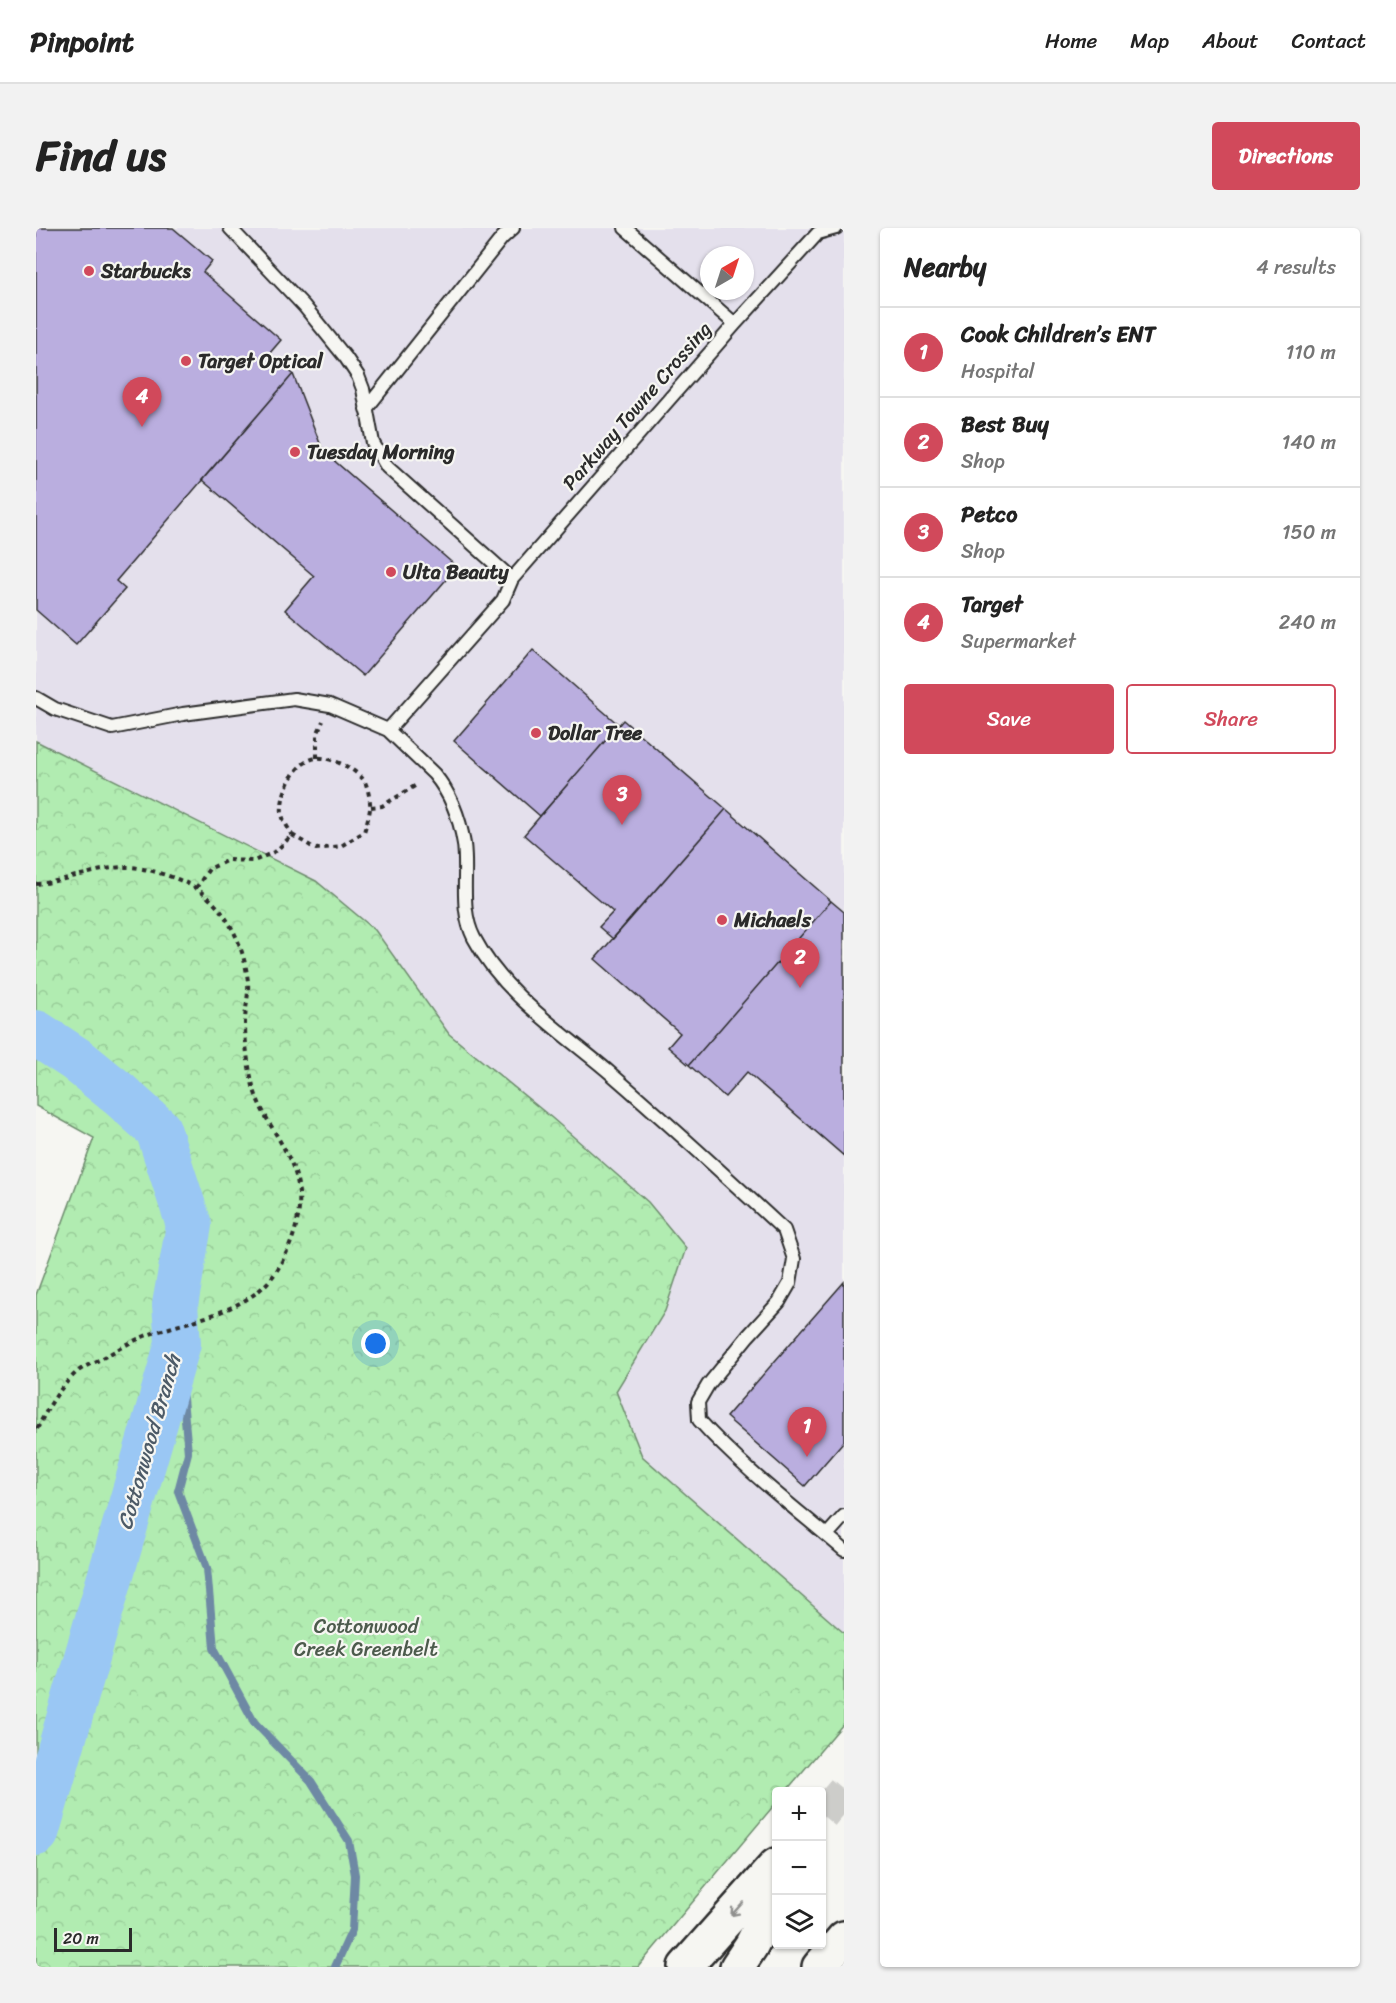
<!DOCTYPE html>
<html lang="en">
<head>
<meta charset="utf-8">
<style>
  :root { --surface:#fff; --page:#f2f2f2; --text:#222; --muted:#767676; --line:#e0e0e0; --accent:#d1495b }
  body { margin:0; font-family:Sriracha,sans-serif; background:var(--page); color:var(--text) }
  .controls { position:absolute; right:18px; bottom:18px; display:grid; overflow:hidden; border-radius:6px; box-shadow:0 2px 4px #0004 }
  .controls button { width:54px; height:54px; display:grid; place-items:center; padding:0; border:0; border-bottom:2px solid var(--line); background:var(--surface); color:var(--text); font:30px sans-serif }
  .compass { position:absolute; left:664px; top:18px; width:54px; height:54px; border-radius:50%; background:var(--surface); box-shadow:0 2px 4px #0004; rotate:39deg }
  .scale { position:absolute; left:18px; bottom:15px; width:78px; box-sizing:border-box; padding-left:6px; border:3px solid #2b2b2b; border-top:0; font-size:16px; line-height:21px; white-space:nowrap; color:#2b2b2b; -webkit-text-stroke:4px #f6f6f2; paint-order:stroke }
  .you { position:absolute; left:340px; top:1116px; width:21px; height:21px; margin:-15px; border:4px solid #fff; border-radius:50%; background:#1a73e8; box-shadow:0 0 0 9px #1a73e833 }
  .badge { display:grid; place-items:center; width:39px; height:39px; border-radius:50%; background:var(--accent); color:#fff; font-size:20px; font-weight:700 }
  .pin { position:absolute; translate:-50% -50px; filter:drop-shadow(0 2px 3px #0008) }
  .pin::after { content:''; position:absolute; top:32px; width:21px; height:18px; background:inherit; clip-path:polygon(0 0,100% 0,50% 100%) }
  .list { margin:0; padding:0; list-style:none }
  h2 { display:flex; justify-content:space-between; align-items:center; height:78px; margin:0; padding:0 24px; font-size:26px }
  h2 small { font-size:20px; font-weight:400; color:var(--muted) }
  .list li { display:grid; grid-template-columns:39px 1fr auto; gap:18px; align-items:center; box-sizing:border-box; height:90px; padding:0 24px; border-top:2px solid var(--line) }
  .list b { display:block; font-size:22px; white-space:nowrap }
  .list p { margin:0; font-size:20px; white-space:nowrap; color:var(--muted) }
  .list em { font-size:20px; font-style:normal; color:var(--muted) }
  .actions { display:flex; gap:12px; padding:18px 24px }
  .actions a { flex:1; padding:14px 0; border:2px solid var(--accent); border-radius:6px; text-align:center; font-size:21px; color:var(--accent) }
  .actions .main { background:var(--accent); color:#fff }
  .icon { flex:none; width:33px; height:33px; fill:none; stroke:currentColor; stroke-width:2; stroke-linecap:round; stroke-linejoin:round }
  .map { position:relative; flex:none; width:808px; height:1739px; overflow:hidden; border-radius:6px }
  header { display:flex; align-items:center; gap:36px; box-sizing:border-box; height:84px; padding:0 30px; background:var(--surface); border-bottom:2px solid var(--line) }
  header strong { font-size:28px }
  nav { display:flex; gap:33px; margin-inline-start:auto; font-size:21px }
  .intro { display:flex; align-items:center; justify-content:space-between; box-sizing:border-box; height:144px; padding:0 36px }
  h1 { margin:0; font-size:42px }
  .button { padding:15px 27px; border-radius:6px; background:var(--accent); color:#fff; font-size:21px; font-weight:700 }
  main { display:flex; gap:36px; padding:0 36px }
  aside { flex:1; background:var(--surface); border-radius:6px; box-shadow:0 2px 4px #0004 }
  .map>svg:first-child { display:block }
</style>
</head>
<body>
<header>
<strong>Pinpoint</strong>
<nav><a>Home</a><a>Map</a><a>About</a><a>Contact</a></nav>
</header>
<div class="intro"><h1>Find us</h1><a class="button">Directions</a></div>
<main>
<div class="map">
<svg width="808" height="1739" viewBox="0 0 808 1739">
  <defs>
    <pattern id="park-crowns" width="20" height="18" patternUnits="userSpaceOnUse" patternTransform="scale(1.5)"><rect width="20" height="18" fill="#b1ecb1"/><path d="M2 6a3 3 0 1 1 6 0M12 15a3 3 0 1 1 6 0" fill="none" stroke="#98cb98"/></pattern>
  </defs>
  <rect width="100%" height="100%" fill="#f6f6f2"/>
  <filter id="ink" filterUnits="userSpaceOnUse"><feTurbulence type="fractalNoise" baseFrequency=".0167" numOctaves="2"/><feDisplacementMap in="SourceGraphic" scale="12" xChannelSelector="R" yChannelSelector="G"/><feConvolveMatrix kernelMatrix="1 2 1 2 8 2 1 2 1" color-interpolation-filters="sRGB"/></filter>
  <g filter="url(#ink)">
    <!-- built -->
    <path fill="#e4e0ec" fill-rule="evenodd" d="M0,0H808V1405L606,1228L580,1163L629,1083L612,974L516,890L413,806L339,702L280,653L0,513ZM673,27H709V63H673Z"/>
    <!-- park -->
    <path fill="url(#park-crowns)" stroke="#6e8c6e" stroke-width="1.5" d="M0,513L280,653L339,702L413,806L516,890L612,974L650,1020L629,1083L580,1163L606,1228L808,1405V1495L750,1563L740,1564V1575L602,1739H0V1067L58,910L0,878Z"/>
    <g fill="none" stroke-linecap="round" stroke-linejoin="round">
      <!-- stream -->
      <path stroke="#6e89a4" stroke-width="8" d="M142,1115L152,1225L142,1263L171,1340L178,1420L218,1494L275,1553L313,1613L319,1647L316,1702L299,1739"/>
      <!-- river -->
      <path stroke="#9ac7f4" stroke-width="46" d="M0,805L41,832L83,866L122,901L153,997L139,1077L142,1115L0,1605"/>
    </g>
    <!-- building -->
    <path fill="#baaedf" stroke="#2b2b2b" stroke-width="1.5" d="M0,0H137L176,33L167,44L245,112L233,126L257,146L80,353L89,361L40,417L0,382Z
      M257,146L287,223L421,339L327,448L249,382L278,348L166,252Z
      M497,422L583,497L504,588L418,513Z
      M587,492L690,581L577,711L563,699L577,684L488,607Z
      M690,581L795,673L653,837L632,819L644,805L559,731Z
      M795,673L808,684V928L711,844L689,869L653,837Z
      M808,1054V1213L769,1258L690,1189Z"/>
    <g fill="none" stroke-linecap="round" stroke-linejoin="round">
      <!-- secondary-tunnel -->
      <path stroke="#cdcdca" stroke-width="33" stroke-dasharray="33 16" stroke-linecap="butt" d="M786,1587L808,1561"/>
      <!-- service casing -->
      <g stroke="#2b2b2b" stroke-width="16">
        <path id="service" d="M194,0L268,78L310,130L322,148L327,161L337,215L351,239L476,351
          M589,0L699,96
          M330,181L466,10L477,0
          M0,470L19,481L76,500L147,486L258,471L294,477L352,502L398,546C414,565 424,591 428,616C432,647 423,681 438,710C468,767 525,803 573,844C632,895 691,949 748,1002L758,1031L754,1055L743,1074L712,1108L672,1157L662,1174L663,1192C706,1240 759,1280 808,1322
          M352,502L467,372L476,351L699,96L782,5L800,0
          M791,1307L808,1288"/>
      </g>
      <!-- secondary casing -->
      <g stroke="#2b2b2b" stroke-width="38">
        <path id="secondary" d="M649,1739L740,1637"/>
      </g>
      <!-- motorway casing -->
      <g stroke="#2b2b2b" stroke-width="38">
        <path id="motorway" d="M701,1739L715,1718L740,1669
          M783,1739L808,1710"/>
      </g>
      <!-- path -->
      <path stroke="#2b2b2b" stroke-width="4" stroke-dasharray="4.5 4.5" stroke-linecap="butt" d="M281,530V507L287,493
        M335,579L346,578L382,556
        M0,656C17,655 33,649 49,646C61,643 76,639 89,639C106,638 143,650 158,659C191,680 208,716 212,754C213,767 209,781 209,795C209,816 212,837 217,858C227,896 260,925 263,965C265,992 256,1016 243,1039C217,1085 154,1091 109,1108C94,1114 79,1123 65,1131C57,1135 47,1139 41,1144C22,1161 11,1181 0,1203
        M160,660L173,641L192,632L218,633L240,623L256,607L280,621L305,618L328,604C330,597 333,589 334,581C335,575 332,560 329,554C322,542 294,528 280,530C258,534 244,565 246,586C247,593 253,601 256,607"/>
      <!-- service -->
      <use href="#service" stroke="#f6f6f2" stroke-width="12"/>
      <!-- secondary -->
      <use href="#secondary" stroke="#f6f6f2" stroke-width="33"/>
      <!-- motorway -->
      <use href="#motorway" stroke="#f6f6f2" stroke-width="33"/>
    </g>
    <!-- one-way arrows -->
    <defs><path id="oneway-shaft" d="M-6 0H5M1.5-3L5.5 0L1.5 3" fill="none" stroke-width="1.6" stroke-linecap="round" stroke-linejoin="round" transform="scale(1.5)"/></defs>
    <use stroke="#90908e" href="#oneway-shaft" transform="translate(701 1681) rotate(132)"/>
  </g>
  <!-- markers -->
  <g fill="#d1495b" stroke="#f6f6f2" stroke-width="2">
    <circle cx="53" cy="43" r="6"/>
    <circle cx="150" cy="133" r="6"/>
    <circle cx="259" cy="224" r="6"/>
    <circle cx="355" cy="344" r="6"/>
    <circle cx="500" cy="505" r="6"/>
    <circle cx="686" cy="692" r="6"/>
  </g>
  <g text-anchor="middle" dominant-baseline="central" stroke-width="4.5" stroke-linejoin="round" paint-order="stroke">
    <!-- poi labels -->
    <g font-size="20" font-weight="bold" fill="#2b2b2b" stroke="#f6f6f2" text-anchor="start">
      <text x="65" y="43">Starbucks</text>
      <text x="162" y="133">Target Optical</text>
      <text x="271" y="224">Tuesday Morning</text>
      <text x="367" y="344">Ulta Beauty</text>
      <text x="512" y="505">Dollar Tree</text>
      <text x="698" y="692">Michaels</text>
    </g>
    <!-- street labels -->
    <g font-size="20" fill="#2b2b2b" stroke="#f6f6f2">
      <text transform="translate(601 178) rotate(-49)">Parkway Towne Crossing</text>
    </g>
    <!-- park labels -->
    <g font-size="20" fill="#4c5b4c" stroke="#f6f6f2">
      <text x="330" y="1398">Cottonwood<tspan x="330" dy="23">Creek Greenbelt</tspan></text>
    </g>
    <!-- water labels -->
    <g font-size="21" font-style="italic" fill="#4c5a67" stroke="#f6f6f2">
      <text transform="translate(113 1214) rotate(-74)">Cottonwood Branch</text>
    </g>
  </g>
</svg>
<div class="controls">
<button>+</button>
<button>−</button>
<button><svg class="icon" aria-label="layers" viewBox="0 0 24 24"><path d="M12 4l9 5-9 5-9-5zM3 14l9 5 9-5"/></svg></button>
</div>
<svg class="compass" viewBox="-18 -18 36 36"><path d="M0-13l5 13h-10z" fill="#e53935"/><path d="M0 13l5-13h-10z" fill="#767676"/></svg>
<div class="scale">20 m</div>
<div class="you"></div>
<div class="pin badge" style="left:771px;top:1229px">1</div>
<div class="pin badge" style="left:764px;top:760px">2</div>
<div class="pin badge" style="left:586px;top:597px">3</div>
<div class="pin badge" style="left:106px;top:199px">4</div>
</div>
<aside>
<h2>Nearby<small>4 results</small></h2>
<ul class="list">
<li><span class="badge">1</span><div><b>Cook Children’s ENT</b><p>Hospital</p></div><em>110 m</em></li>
<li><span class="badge">2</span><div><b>Best Buy</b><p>Shop</p></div><em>140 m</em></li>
<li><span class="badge">3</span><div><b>Petco</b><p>Shop</p></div><em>150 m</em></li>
<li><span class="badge">4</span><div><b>Target</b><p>Supermarket</p></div><em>240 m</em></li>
</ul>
<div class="actions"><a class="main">Save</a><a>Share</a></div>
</aside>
</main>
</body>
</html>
